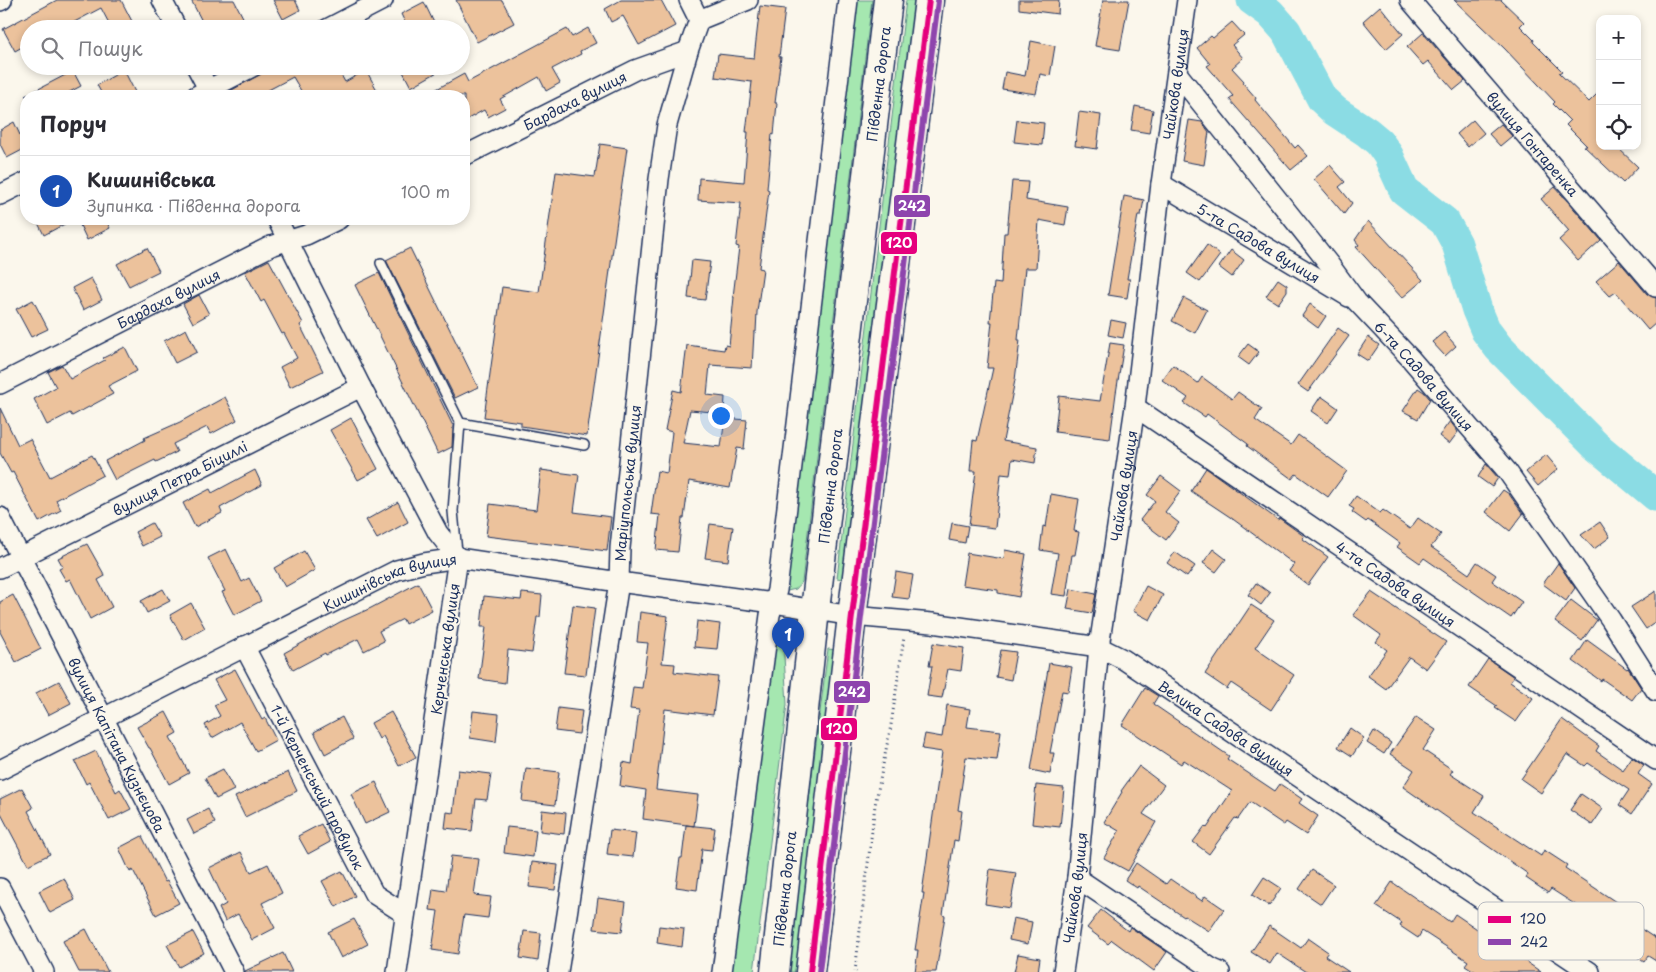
<!DOCTYPE html>
<html lang="uk">
<head>
<meta charset="utf-8">
<style>
  :root { --surface:#fff; --page:#f2f2f3; --text:#2b2b33; --muted:#7c7c81; --line:#e1e1e2; --accent:#d1495b }
  body { margin:0; font-family:"Playpen Sans",sans-serif; background:var(--page); color:var(--text) }
  .controls { position:absolute; right:15px; top:15px; display:grid; overflow:hidden; border-radius:10px; box-shadow:0 2px 8px #0003 }
  .controls button { width:45px; height:45px; display:grid; place-items:center; padding:0; border:0; border-bottom:1px solid var(--line); background:var(--surface); color:var(--text); font:25px sans-serif }
  .you { position:absolute; left:720px; top:415px; width:18px; height:18px; margin:-12px; border:4px solid #fff; border-radius:50%; background:#1a73e8; box-shadow:0 0 0 8px #1a73e833 }
  .badge { display:grid; place-items:center; width:32px; height:32px; border-radius:50%; background:var(--accent); color:#fff; font-size:16px; font-weight:700 }
  .pin { position:absolute; translate:-50% -41px; filter:drop-shadow(0 1px 2px #0008) }
  .pin::after { content:''; position:absolute; top:26px; width:18px; height:15px; background:inherit; clip-path:polygon(0 0,100% 0,50% 100%) }
  .list { margin:0; padding:0; list-style:none }
  h2 { display:flex; justify-content:space-between; align-items:center; height:65px; margin:0; padding:0 20px; font-size:21px }
  h2 small { font-size:16px; font-weight:400; color:var(--muted) }
  .list li { display:grid; grid-template-columns:32px 1fr auto; gap:15px; align-items:center; box-sizing:border-box; height:70px; padding:0 20px; border-top:1px solid var(--line) }
  .list b { display:block; font-size:19px; white-space:nowrap }
  .list p { margin:0; font-size:16px; white-space:nowrap; color:var(--muted) }
  .list em { font-size:16px; font-style:normal; color:var(--muted) }
  .icon { flex:none; width:28px; height:28px; fill:none; stroke:currentColor; stroke-width:2; stroke-linecap:round; stroke-linejoin:round }
  .map { position:relative; flex:none; width:1656px; height:972px; overflow:hidden }
  .search { position:absolute; background:var(--surface); box-shadow:0 2px 8px #0003; left:20px; top:20px; width:450px; height:55px; display:flex; align-items:center; gap:12px; box-sizing:border-box; padding:0 18px; border-radius:28px; color:var(--muted); font-size:19px }
  .panel { position:absolute; background:var(--surface); box-shadow:0 2px 8px #0003; left:20px; top:90px; width:450px; height:135px; border-radius:20px }
  .map>svg:first-child { display:block }
</style>
</head>
<body>
<div class="map">
<svg width="1656" height="972" viewBox="0 0 1656 972">
  <rect width="100%" height="100%" fill="#fbf7ec"/>
  <filter id="ink" filterUnits="userSpaceOnUse"><feTurbulence type="fractalNoise" baseFrequency=".02" numOctaves="2"/><feDisplacementMap in="SourceGraphic" scale="10" xChannelSelector="R" yChannelSelector="G"/><feConvolveMatrix kernelMatrix="1 2 1 2 8 2 1 2 1" color-interpolation-filters="sRGB"/></filter>
  <g filter="url(#ink)">
    <!-- green -->
    <path fill="#a5e7b0" stroke="#608b87" d="M854,0H872L802,582L796,589L787,591L784,586Z
      M906,0H917L847,580L837,578Z
      M775,623L782,624L787,704L754,972H729Z
      M828,649L837,650L798,972H787Z"/>
    <g fill="none" stroke-linecap="round" stroke-linejoin="round">
      <!-- river -->
      <path stroke="#8bdce4" stroke-width="31" d="M1252,0L1270,13L1286,31L1322,99L1335,111L1367,132L1379,142L1388,155L1404,190L1445,222L1457,244L1477,310L1486,331L1498,347L1596,446L1656,496"/>
    </g>
    <!-- building -->
    <path fill="#ecc29c" stroke="#1b2f5e" d="M57,0H121L136,29H112L101,8L61,29H29V43L15,51L3,29Z
      M191,0H234L249,29H206Z
      M273,0H295L300,10L283,19Z
      M456,0H502L514,23L477,42Z
      M621,0H661L675,26L639,45L623,16L611,22L605,9Z
      M1019,0H1059L1058,14L1019,9Z
      M1103,0H1129L1120,50L1095,46Z
      M1454,0H1501L1524,22L1520,26L1534,40L1533,42L1562,71L1559,73L1589,102L1600,91V146H1616L1638,167L1623,183L1584,146H1587L1566,125L1570,121L1553,104L1555,102L1505,49Z
      M424,2L437,29H408L401,14Z
      M760,6L785,9L779,57H781L775,103H777L774,135L772,134L767,189L769,190L759,268L763,269L757,312L756,332H754L752,368L710,365L707,395L725,397L724,413L690,410L683,443L721,447L725,418L747,420L744,449L737,448L730,488L689,481L684,518H682L678,552L656,550L660,515L651,514L657,471L667,473L672,432L665,430L673,390L681,392L687,345L724,350L725,345L729,346L734,297H733L739,247L736,246L741,203L698,200L699,178L744,182L748,132H746L752,82L715,77L718,54L754,58Z
      M1380,6L1403,34L1386,49L1363,21Z
      M1232,22L1244,35L1232,45L1243,58L1232,68L1244,81L1243,83L1256,98L1255,100L1295,148L1298,145L1308,156L1291,170L1229,99L1233,96L1207,66L1210,64L1197,48L1211,36L1213,38Z
      M588,28L596,43L580,51L581,54L552,69L560,83L546,91L539,77L500,99L505,108L488,117L484,110L464,121V96H424L464,74L468,82L567,29L572,37Z
      M1423,33L1465,81L1454,90L1428,61L1423,65L1407,47Z
      M1031,41L1055,46L1050,76L1040,74L1036,94L1002,89L1005,72L1025,76Z
      M275,66H336L345,82L366,70L377,90L366,96H304L293,77L257,96H223V95Z
      M400,66H448L411,87Z
      M124,70L137,96H103L97,85Z
      M73,71L81,86L62,96H25Z
      M1135,106L1153,110L1149,133L1131,130Z
      M1079,112L1101,115L1097,149L1075,146Z
      M1017,120L1044,123L1042,145L1014,142Z
      M1189,120L1202,122L1209,132L1204,165L1182,161Z
      M1473,120L1484,133L1468,147L1457,134Z
      M14,122L26,148L7,158L0,144V130Z
      M1501,124L1512,136L1500,146L1489,134Z
      M600,144L627,148L587,436L521,426V422L484,417L502,287L539,292L556,172L595,177Z
      M1330,165L1345,182L1339,187L1352,203L1344,214L1314,179Z
      M1012,181L1028,182L1026,200L1068,207L1065,225L1039,220L1036,268H1025L1018,340H1020L1015,380L1003,441L1037,447L1035,463L1012,459L1010,475L1001,474L995,528L969,525L976,471H970L973,440L977,441L993,368H987L992,322H990L994,283L1001,284L1004,233H1007Z
      M1555,187L1601,240L1578,261L1559,240L1569,231L1541,199Z
      M1124,196L1144,200L1141,215H1138L1127,279H1130L1127,298L1108,295Z
      M36,219H74L44,235Z
      M77,219H105L110,228L87,240Z
      M1368,221L1423,280L1402,298L1356,247L1359,245L1355,240Z
      M1207,245L1220,255L1200,282L1187,273Z
      M147,248L159,271L129,286L117,264Z
      M410,248L478,387L455,398L386,260Z
      M1231,250L1244,260L1232,277L1219,267Z
      M269,260L303,323L300,325L323,371L290,387L280,367L297,358L284,333L282,334L264,300L261,302L245,272Z
      M692,260L710,262L705,300L688,298Z
      M1619,261L1647,294L1656,298V323L1648,330L1616,292L1610,296L1596,281Z
      M379,273L453,426L452,447L438,454L355,285Z
      M91,278L102,300L83,310L72,288Z
      M1278,279L1287,285V291L1278,304L1266,296Z
      M199,295L209,314L193,323L183,304Z
      M1184,298L1207,310L1195,333L1172,321Z
      M33,300L48,329L31,337L16,309Z
      M1310,304L1326,316L1318,328L1302,316Z
      M1111,320L1126,323L1123,338L1108,335Z
      M1338,328L1349,336L1308,392L1298,385Z
      M186,329L197,352L175,363L164,341Z
      M1444,332L1456,346L1445,356L1432,342Z
      M1368,337L1379,345L1368,361L1357,354Z
      M1110,343L1124,345L1116,393L1110,439L1055,432L1059,396L1100,401Z
      M1248,344L1259,352L1249,365L1238,357Z
      M125,347L137,371L108,386L113,394L72,416L70,413L47,425L34,399L56,387L48,372L62,365L70,379L105,360L103,358Z
      M1173,365L1198,383L1202,377L1232,399L1238,392L1262,409L1255,420L1291,445L1298,435L1347,471L1328,497L1296,474L1292,479L1247,446L1248,444L1207,414L1205,417L1184,403L1188,398L1162,380Z
      M1418,388L1424,392L1430,399L1418,419L1403,411Z
      M1321,396L1338,408L1328,423L1311,411Z
      M225,397L237,420L211,434L207,427L173,444L177,452L156,462L155,460L115,480L105,461L145,440L144,438L180,422Z
      M0,408L18,445L30,439L50,477L92,455L103,475L56,500L61,510L39,522L13,472L11,473L0,453Z
      M351,418L378,469L358,480L330,430Z
      M1450,421L1458,432L1449,444L1439,436Z
      M1546,455L1558,469L1538,486L1526,472Z
      M1486,464L1498,478L1492,487L1478,477Z
      M1206,468L1278,520L1279,518L1304,536L1303,539L1328,557L1308,585L1289,571L1294,564L1230,517L1191,491Z
      M255,470L262,485L220,508L222,513L195,527L183,503L210,489L212,493Z
      M541,470L579,475L574,512L611,517L607,551L486,536L490,504L536,510Z
      M1161,476L1181,491L1165,512L1179,523L1166,540L1140,520L1155,501L1147,495Z
      M1503,490L1509,494L1523,514L1510,531L1486,512Z
      M1051,494L1079,499L1074,531L1079,532L1075,555H1072L1066,596L1051,594L1058,553L1040,550L1043,526L1046,527Z
      M1356,496L1380,513L1383,510L1410,529L1418,518L1441,534L1431,547L1469,574L1477,562L1496,575L1492,581L1522,602L1511,618L1424,558L1420,563L1397,547L1400,543L1368,520L1366,522L1352,512L1354,509L1349,506Z
      M398,502L408,522L377,539L366,520Z
      M1600,522L1610,537L1594,549L1581,535Z
      M152,523L160,537L142,546L135,532Z
      M952,523L968,526L965,543L949,540Z
      M710,524L733,527L728,561L705,558Z
      M87,544L105,576L98,580L112,607L90,619L70,579L66,581L59,569L63,567L58,558Z
      M226,549L242,582L249,578L261,601L234,615L222,592L225,591L208,558Z
      M1213,549L1226,559L1216,572L1203,563Z
      M1005,550L1026,554L1019,597L998,593V590L962,585L967,553L1004,559Z
      M304,551L315,570L285,587L274,568Z
      M1175,552L1195,566L1187,577L1167,563Z
      M1558,563L1575,588L1566,601L1543,584Z
      M896,572L913,575L909,599L892,597Z
      M418,583L432,610L405,624L403,619L379,631L384,641L364,651L358,639L326,655L325,653L293,670L284,653L340,622L371,608Z
      M1256,583L1270,593L1261,605L1248,595Z
      M1146,586L1163,595L1150,620L1133,611Z
      M163,589L170,601L147,613L141,601Z
      M1071,589L1096,594L1092,613L1067,609Z
      M1656,591V622L1646,629L1631,607Z
      M1371,592L1446,642L1426,669L1409,657L1386,689L1368,676L1387,650L1376,642L1381,635L1353,615Z
      M522,593L542,595L540,617H537L532,653L508,650L505,683L479,679L486,627H481L484,596L521,600Z
      M13,595L41,649L16,662L0,632V602Z
      M1571,600L1597,620L1582,641L1555,621Z
      M191,603L205,628L184,640L170,615Z
      M573,605L595,608L586,675L564,673Z
      M1251,605L1274,620L1255,648L1294,675L1271,710L1231,683L1227,689L1205,674Z
      M640,612L668,616L662,663L675,664L674,672L718,677L713,715L665,709L656,790L698,795L694,826L643,819L646,790L620,786L623,762L632,764L639,710L630,709L633,687L642,688L648,643L637,642Z
      M697,621L720,624L717,649L694,647Z
      M1587,640L1627,669L1628,668L1641,688L1632,700L1602,679L1601,681L1573,661Z
      M933,643L964,648L961,671L948,669L942,698L927,696L932,666H929Z
      M1001,650L1016,652L1011,680L996,677Z
      M1488,659L1514,677L1510,682L1533,698L1516,722L1495,708L1497,706L1469,687Z
      M1049,663L1072,667L1068,692L1062,691L1050,753H1054L1050,774L1031,770Z
      M235,669L262,720L265,718L276,740L256,751L240,722L212,738L205,725L220,716L214,705L225,700L214,680Z
      M59,681L71,703L48,715L36,693Z
      M1145,688L1158,696L1153,704L1229,756L1227,759L1275,791L1280,784L1302,799L1299,803L1318,816L1306,835L1286,822L1284,825L1250,802L1238,819L1235,818L1209,854L1193,842L1205,826L1207,828L1232,791L1184,760L1181,764L1122,725Z
      M947,705L970,709L967,727L1001,731L997,760L966,757L958,810L962,811L958,841L954,840L943,915L945,916L936,972H915L918,950H915L924,893H922L942,752L922,749L925,734L942,737Z
      M558,708L582,711L579,734L555,731Z
      M473,711L499,714L496,742L470,738Z
      M166,712L177,733L170,737L189,773L169,784L150,748H149L137,727Z
      M391,712L416,757L399,766L383,736L379,739L371,723Z
      M342,717L353,739L325,754L314,732Z
      M1416,717L1436,730L1423,750L1453,770L1450,774L1484,796L1474,812L1541,856L1544,850L1567,865L1565,868L1625,908L1620,915L1656,939V961L1648,956L1644,962L1619,945L1623,939L1592,918L1593,916L1551,889L1548,893L1526,878L1528,874L1403,787L1414,770L1390,754Z
      M1562,719L1599,746L1596,751L1623,770L1632,757L1644,765L1638,774L1652,784L1632,814L1619,805L1629,790L1588,763L1585,766L1567,754L1541,793L1521,779Z
      M1350,728L1364,738L1352,756L1338,747Z
      M1374,731L1391,743L1384,754L1367,743Z
      M96,751L116,792L120,789L131,809L109,820L89,782L86,784L75,761Z
      M1139,766L1164,785L1143,814L1156,822L1128,871L1104,858L1119,831L1104,822L1122,792L1121,791Z
      M526,768L559,772L555,805L522,801Z
      M223,769L234,790L216,799L205,778Z
      M458,770L491,774L487,800L476,799L472,831L445,828L447,812L453,813Z
      M288,772L297,791L245,817L235,797Z
      M376,782L390,812L365,824L351,794Z
      M1036,785L1064,788L1060,827L1032,824Z
      M22,788L33,808L28,811L50,854L28,865L0,812V799Z
      M1581,794L1603,809L1592,825L1570,810Z
      M208,809L215,823L194,834L187,820Z
      M542,810L566,813L564,834L540,831Z
      M321,824L330,842L308,854L298,836Z
      M686,825L715,828L712,850L702,849L697,890L676,887L680,858H682Z
      M507,827L536,830L533,857L504,853Z
      M610,830L636,833L633,857L607,854Z
      M142,836L165,882L167,881L179,903L156,915L133,870L130,872L119,848Z
      M241,852L251,872L268,864L282,893L262,903L275,928L252,940L238,914L225,921L219,908L226,904L209,868Z
      M451,856L479,859L474,895L491,897L488,918L464,915L458,954L432,950L438,911L430,910L433,889L446,891Z
      M532,862L558,865L555,890L529,887Z
      M1136,863L1166,884L1170,879L1202,901L1205,896L1224,909L1209,931L1185,916L1184,917L1138,886L1137,888L1125,880Z
      M990,869L1016,873L1010,908L985,904Z
      M1312,870L1334,885L1321,904L1299,889Z
      M342,871L355,896L336,907L322,881Z
      M1264,877L1281,888L1269,906L1252,895Z
      M64,878L75,900L50,913L39,891Z
      M1392,882L1450,922L1455,914L1486,935L1489,930L1506,941L1503,946L1541,972H1476L1465,965L1468,961L1422,931L1418,938L1400,926L1402,923L1376,906Z
      M598,898L626,902L622,932L594,929Z
      M1101,910L1128,931L1130,927L1167,952L1154,971L1112,940L1108,944L1087,928Z
      M1013,918L1032,922L1028,944L1009,940Z
      M354,919L368,944L341,958L328,932Z
      M659,926L684,929L682,947L657,943Z
      M1269,926L1301,948L1308,938L1328,952L1325,956L1349,972H1306L1277,953L1270,964L1251,952Z
      M86,929L108,972H79L63,941Z
      M524,931L541,933L538,961L520,958Z
      M193,932L204,953L179,967L167,945Z
      M283,953L292,972H245V971Z
      M1018,954L1040,958L1038,972H1014Z"/>
    <g fill="none" stroke-linecap="round" stroke-linejoin="round">
      <!-- lane casing -->
      <g stroke="#1b2f5e" stroke-width="12">
        <path id="lane" d="M381,263L460,423L453,511L457,553
          M460,423L584,445"/>
      </g>
      <!-- street casing -->
      <g stroke="#1b2f5e" stroke-width="22">
        <g id="street">
          <path d="M162,0L177,29"/>
          <path id="s1" d="M1410,0L1656,287"/>
          <path d="M0,1L2,0"/>
          <path d="M699,20L748,0"/>
          <path d="M327,29L383,0"/>
          <path d="M196,66L212,96"/>
          <path id="s2" d="M1177,73L1329,264L1357,302L1410,358L1507,471L1611,620L1656,691"/>
          <path d="M196,96L254,66"/>
          <path id="s3" d="M464,156L635,70L688,51"/>
          <path id="s4" d="M1161,184L1349,297"/>
          <path d="M0,195L26,182"/>
          <path d="M277,219L361,387L438,533L458,558L397,972"/>
          <path id="s5" d="M0,384L271,246L306,235L339,219"/>
          <path id="s6" d="M1135,407L1656,760"/>
          <path id="s7" d="M0,517L234,972"/>
          <path id="s8" d="M0,568L361,387"/>
          <path id="s9" d="M244,646L374,894L405,914"/>
          <path id="s10" d="M0,770L397,570L424,563L458,558L619,582L773,603L852,616L932,623L1099,647L1123,659L1590,972"/>
          <path d="M1077,878L1211,968L1220,972"/>
          <path d="M0,888L44,972"/>
          <path id="s11" d="M558,972L619,582L620,548L659,179L667,125L688,51L699,20L689,0"/>
          <path d="M722,972L770,615L777,590L848,0"/>
          <path id="s12" d="M1063,972L1077,878L1099,647L1135,407L1161,184L1187,0"/>
        </g>
      </g>
      <!-- primary casing -->
      <g stroke="#1b2f5e" stroke-width="31">
        <g id="primary">
          <path id="s13" d="M775,972L815,610L888,0"/>
          <path d="M810,972L852,616L929,0"/>
        </g>
      </g>
      <!-- path -->
      <path stroke="#1b2f5e" stroke-width="3" stroke-dasharray="1 4" stroke-linecap="butt" d="M855,972L875,805L891,725L904,637"/>
      <!-- lane -->
      <use href="#lane" stroke="#fbf7ec" stroke-width="9"/>
      <!-- street -->
      <use href="#street" stroke="#fbf7ec" stroke-width="19"/>
      <!-- primary -->
      <use href="#primary" stroke="#fbf7ec" stroke-width="28"/>
      <!-- bus-1 casing -->
      <g stroke="#fbf7ec" stroke-width="10">
        <path id="bus-1" d="M810,972L852,616L929,0"/>
      </g>
      <!-- bus-2 casing -->
      <g stroke="#fbf7ec" stroke-width="10">
        <path id="bus-2" d="M819,972L861,617L938,1"/>
      </g>
      <!-- bus-1 -->
      <use href="#bus-1" stroke="#e5007d" stroke-width="6"/>
      <!-- bus-2 -->
      <use href="#bus-2" stroke="#8e44ad" stroke-width="6"/>
    </g>
  </g>
  <g text-anchor="middle" dominant-baseline="central" stroke-width="4" stroke-linejoin="round" paint-order="stroke">
    <!-- street labels -->
    <g font-size="14" fill="#1b2f5e" stroke="#fbf7ec">
      <text stroke="none"><textPath href="#s13" startOffset="894">Південна дорога</textPath></text>
      <text stroke="none"><textPath href="#s12" startOffset="895">Чайкова вулиця</textPath></text>
      <text stroke="none"><textPath href="#s3" startOffset="124">Бардаха вулиця</textPath></text>
      <text stroke="none"><textPath href="#s1" startOffset="189">вулиця Гонтаренка</textPath></text>
      <text stroke="none"><textPath href="#s4" startOffset="114">5-та Садова вулиця</textPath></text>
      <text stroke="none"><textPath href="#s5" startOffset="189">Бардаха вулиця</textPath></text>
      <text stroke="none"><textPath href="#s2" startOffset="391">6-та Садова вулиця</textPath></text>
      <text stroke="none"><textPath href="#s8" startOffset="201">вулиця Петра Біциллі</textPath></text>
      <text stroke="none"><textPath href="#s11" startOffset="494">Маріупольська вулиця</textPath></text>
      <text stroke="none"><textPath href="#s13" startOffset="489">Південна дорога</textPath></text>
      <text stroke="none"><textPath href="#s12" startOffset="490">Чайкова вулиця</textPath></text>
      <text stroke="none"><textPath href="#s10" startOffset="434">Кишинівська вулиця</textPath></text>
      <text stroke="none"><textPath href="#s6" startOffset="315">4-та Садова вулиця</textPath></text>
      <text transform="translate(445 649) rotate(-82)">Керченська вулиця</text>
      <text stroke="none"><textPath href="#s10" startOffset="1305">Велика Садова вулиця</textPath></text>
      <text stroke="none"><textPath href="#s7" startOffset="256">вулиця Капітана Кузнєцова</textPath></text>
      <text stroke="none"><textPath href="#s9" startOffset="159">1-й Керченський провулок</textPath></text>
      <text stroke="none"><textPath href="#s13" startOffset="84">Південна дорога</textPath></text>
      <text stroke="none"><textPath href="#s12" startOffset="85">Чайкова вулиця</textPath></text>
    </g>
  </g>
  <!-- legend -->
  <rect x="1478" y="902" width="166" height="58" rx="8" fill="#fbf7ec" stroke="#b8bbc1" stroke-width="1"/>
  <rect x="1488" y="916" width="23" height="7" fill="#e5007d"/>
  <rect x="1488" y="939" width="23" height="6" fill="#8e44ad"/>
  <g font-size="14" fill="#1b2f5e">
    <text x="1520" y="924">120</text>
    <text x="1520" y="947">242</text>
  </g>
  <g stroke="#fbf7ec" stroke-width="2">
    <rect x="893" y="194" width="38" height="24" rx="5" fill="#8e44ad"/>
    <rect x="880" y="231" width="38" height="24" rx="5" fill="#e5007d"/>
    <rect x="833" y="680" width="38" height="24" rx="5" fill="#8e44ad"/>
    <rect x="820" y="717" width="38" height="24" rx="5" fill="#e5007d"/>
  </g>
  <g font-size="14" text-anchor="middle" font-weight="bold" fill="#fff">
    <text x="912" y="211">242</text>
    <text x="899" y="248">120</text>
    <text x="852" y="697">242</text>
    <text x="839" y="734">120</text>
  </g>
</svg>
<div class="controls">
<button>+</button>
<button>−</button>
<button><svg class="icon" aria-label="locate" viewBox="0 0 24 24"><circle cx="12" cy="12" r="6"/><path d="M12 2v4M12 18v4M2 12h4M18 12h4"/></svg></button>
</div>
<div class="you"></div>
<div class="pin badge" style="left:788px;top:659px;background:#1a4fb4">1</div>
<div class="search"><svg class="icon" aria-label="search" viewBox="0 0 24 24"><circle cx="10" cy="10" r="6"/><path d="M15 15l6 6"/></svg>Пошук</div>
<section class="panel">
<h2>Поруч<small></small></h2>
<ul class="list">
<li><span class="badge" style="background:#1a4fb4">1</span><div><b>Кишинівська</b><p>Зупинка · Південна дорога</p></div><em>100 m</em></li>
</ul>
</section>
</div>
</body>
</html>
